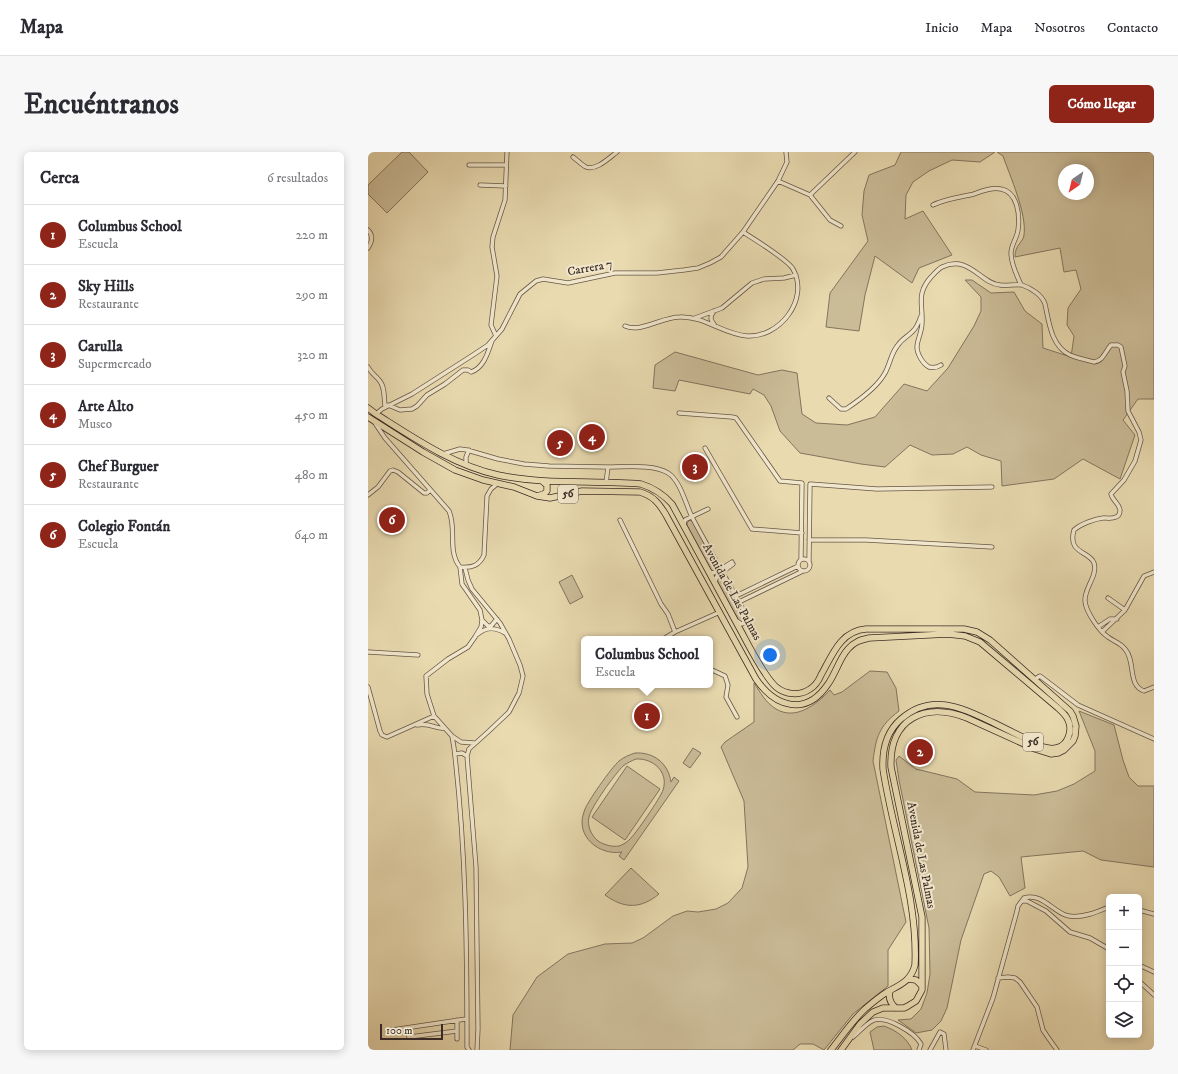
<!DOCTYPE html>
<html lang="es">
<head>
<meta charset="utf-8">
<style>
  :root { --surface:#fff; --page:#f7f7f7; --text:#2b2b33; --muted:#7c7c81; --line:#e1e1e2; --accent:#8f2418 }
  body { margin:0; font-family:"IM FELL DW Pica",serif; background:var(--page); color:var(--text) }
  .controls { position:absolute; right:12px; bottom:12px; display:grid; overflow:hidden; border-radius:6px; box-shadow:0 2px 10px #0003 }
  .controls button { width:36px; height:36px; display:grid; place-items:center; padding:0; border:0; border-bottom:1px solid var(--line); background:var(--surface); color:var(--text); font:20px sans-serif }
  .compass { position:absolute; left:690px; top:12px; width:36px; height:36px; border-radius:50%; background:var(--surface); box-shadow:0 2px 10px #0003; rotate:215deg }
  .scale { position:absolute; left:12px; bottom:10px; width:63px; box-sizing:border-box; padding-left:4px; border:2px solid #3b2b24; border-top:0; font-size:11px; line-height:14px; white-space:nowrap; color:#3b2b24; -webkit-text-stroke:3px #f1e7cc; paint-order:stroke }
  .you { position:absolute; left:402px; top:503px; width:14px; height:14px; margin:-10px; border:3px solid #fff; border-radius:50%; background:#1a73e8; box-shadow:0 0 0 6px #1a73e833 }
  .badge { display:grid; place-items:center; width:26px; height:26px; border-radius:50%; background:var(--accent); color:#fff; font-size:13px; font-weight:700 }
  .pin { position:absolute; translate:-50% -50%; border:2px solid #fff; box-shadow:0 1px 4px #0006 }
  .popup { position:absolute; left:213px; top:484px; width:132px; height:52px; box-sizing:border-box; display:grid; place-content:center; border-radius:6px; background:var(--surface); filter:drop-shadow(0 1px 3px #0005); font-size:13px; white-space:nowrap; color:var(--muted) }
  .popup b { font-size:15px; color:var(--text) }
  .popup::after { content:''; position:absolute; left:50%; top:100%; margin-left:-8px; border:8px solid transparent; border-top-color:var(--surface) }
  .list { margin:0; padding:0; list-style:none }
  h2 { display:flex; justify-content:space-between; align-items:center; height:52px; margin:0; padding:0 16px; font-size:17px }
  h2 small { font-size:13px; font-weight:400; color:var(--muted) }
  .list li { display:grid; grid-template-columns:26px 1fr auto; gap:12px; align-items:center; box-sizing:border-box; height:60px; padding:0 16px; border-top:1px solid var(--line) }
  .list b { display:block; font-size:15px; white-space:nowrap }
  .list p { margin:0; font-size:13px; white-space:nowrap; color:var(--muted) }
  .list em { font-size:13px; font-style:normal; color:var(--muted) }
  .icon { flex:none; width:22px; height:22px; fill:none; stroke:currentColor; stroke-width:2; stroke-linecap:round; stroke-linejoin:round }
  .map { position:relative; flex:none; width:786px; height:898px; overflow:hidden; border-radius:6px }
  header { display:flex; align-items:center; gap:24px; box-sizing:border-box; height:56px; padding:0 20px; background:var(--surface); border-bottom:1px solid var(--line) }
  header strong { font-size:19px }
  nav { display:flex; gap:22px; margin-inline-start:auto; font-size:14px }
  .intro { display:flex; align-items:center; justify-content:space-between; box-sizing:border-box; height:96px; padding:0 24px }
  h1 { margin:0; font-size:28px }
  .button { padding:10px 18px; border-radius:6px; background:var(--accent); color:#fff; font-size:14px; font-weight:700 }
  main { display:flex; gap:24px; padding:0 24px }
  aside { flex:1; background:var(--surface); border-radius:6px; box-shadow:0 2px 10px #0003 }
  .map>svg:first-child { display:block }
</style>
</head>
<body>
<header>
<strong>Mapa</strong>
<nav><a>Inicio</a><a>Mapa</a><a>Nosotros</a><a>Contacto</a></nav>
</header>
<div class="intro"><h1>Encuéntranos</h1><a class="button">Cómo llegar</a></div>
<main>
<aside>
<h2>Cerca<small>6 resultados</small></h2>
<ul class="list">
<li><span class="badge">1</span><div><b>Columbus School</b><p>Escuela</p></div><em>220 m</em></li>
<li><span class="badge">2</span><div><b>Sky Hills</b><p>Restaurante</p></div><em>290 m</em></li>
<li><span class="badge">3</span><div><b>Carulla</b><p>Supermercado</p></div><em>320 m</em></li>
<li><span class="badge">4</span><div><b>Arte Alto</b><p>Museo</p></div><em>450 m</em></li>
<li><span class="badge">5</span><div><b>Chef Burguer</b><p>Restaurante</p></div><em>480 m</em></li>
<li><span class="badge">6</span><div><b>Colegio Fontán</b><p>Escuela</p></div><em>640 m</em></li>
</ul>
</aside>
<div class="map">
<svg width="786" height="898" viewBox="0 0 786 898">
  <rect width="100%" height="100%" fill="#e9dab0"/>
  <filter id="stains"><feTurbulence type="fractalNoise" baseFrequency=".005" numOctaves="4"/><feColorMatrix values="0 0 0 0 .2 0 0 0 0 .09 0 0 0 0 .02 0 0 0 .5 -.17"/></filter>
  <radialGradient id="worn" r=".72"><stop offset=".6" stop-color="#630" stop-opacity="0"/><stop offset="1" stop-color="#630" stop-opacity=".3"/></radialGradient>
  <!-- green -->
  <path fill="#cbbc98" stroke="#83745e" fill-rule="evenodd" d="M34,0H41L60,20L19,61L0,42V33Z
    M533,0H627L612,10L584,8L561,19L545,30L538,43L537,67L555,59L584,103L551,116L544,131L507,104L497,143L491,179L458,175L462,141L500,89L494,63L496,39L501,23L527,13Z
    M629,0H786V247H770L755,268L767,283L752,327L715,307L686,327L634,334L633,309L613,303L599,295L585,302L564,303L542,293L517,315L493,312L432,301L412,279L403,254L396,243L385,237L382,242L311,228L307,239L285,236L287,213L307,200L390,223L414,218L429,221L434,262L448,271L479,273L507,265L536,232L559,239L580,216L606,174L613,159V145L597,128H604L623,141L646,140L657,159L674,172L675,196L703,205L706,184L699,173L700,156L713,137L708,118L696,120L692,96L647,105C647,92 655,91 656,83C659,62 642,24 635,4ZM696,18H720V42H696Z
    M322,368L325,370L348,414V417L344,419L341,417L319,374V371Z
    M204,423L215,445L202,452L191,430Z
    M351,425L355,427L377,466V469L373,471L371,469L349,431V427Z
    M502,519L519,520L528,536L531,559C511,574 508,585 505,609L538,770L520,798V834L485,862L456,898L445,892H432L425,898H142L145,863L169,825L200,802L237,792L264,791L275,786L305,764L319,759L330,760L348,757L360,751L374,736L380,715L376,649L353,595L357,590L386,570V531C392,540 398,551 408,557C428,569 449,552 462,538L466,543L474,540Z
    M711,559L746,573L755,608L761,625L770,634H786V715L733,708L715,699L653,705L657,736L642,744L631,725L623,719L616,722L593,788L579,856L573,869L564,878L548,881L530,868L543,867L553,857L559,841L562,822L561,776L531,628L528,608L531,604L548,617L589,627L607,640L666,643L689,639L706,632L727,619V599Z
    M325,596L333,601L322,616L315,611Z
    M267,601C286,600 300,611 303,630L306,625L311,629L256,708L251,704L254,700C231,704 207,684 216,660C218,651 244,615 251,609C256,605 261,603 267,601ZM268,607C285,606 301,620 295,638C293,645 267,683 261,688C258,691 254,693 251,694C244,695 236,693 230,689C223,683 219,674 221,665C223,655 247,622 255,614C259,611 263,609 268,607Z
    M259,614L292,637L257,688L224,665Z
    M263,716L291,742C273,757 256,757 237,743Z
    M516,874C528,878 540,887 544,898H506L502,880L509,875Z"/>
  <g fill="none" stroke-linecap="round" stroke-linejoin="round">
    <!-- minor casing -->
    <g stroke="#665747" stroke-width="5">
      <path id="minor" d="M205,5C209,8 214,13 218,15C228,19 241,6 249,0
        M101,13H138
        M410,29L442,43L462,68L473,74
        M112,33L138,34
        M442,43L487,0
        M565,53C576,47 593,45 606,42C614,39 624,35 633,37C650,40 652,64 650,78C649,86 643,93 643,101C643,113 649,123 653,133
        M0,78C6,84 4,90 0,96
        M327,166L354,156L384,131L396,127L416,126L428,123
        M346,172C342,167 342,165 346,159
        M257,174C273,181 294,165 312,165C336,164 355,182 379,184C411,186 442,148 425,117C420,108 386,87 375,80
        M128,184L123,173L129,124L124,95L125,85L137,48L139,0
        M573,213C570,215 565,216 561,215C555,212 549,202 549,195C549,188 554,180 554,171C555,152 548,142 563,125C566,122 570,117 574,115C601,102 613,132 632,133C639,134 647,132 654,133C663,136 674,143 677,152C681,170 683,194 702,203C709,206 718,208 726,210C735,209 737,200 743,193H750L753,195L757,214L755,220L759,239L760,259L771,280L773,288L767,309L756,328L743,342C744,348 751,351 752,358C752,361 751,364 748,365C744,367 739,366 735,366C726,367 713,372 706,378C699,402 722,399 726,411C730,424 716,436 717,449C718,460 731,479 740,485C745,489 753,491 757,497C768,509 759,533 776,539L786,535
        M0,215C3,221 7,223 11,228C17,234 16,246 17,254
        M461,246L473,257H478C490,249 510,234 517,221C522,212 523,201 530,193C534,187 539,185 544,180C549,176 551,170 553,164
        M20,253L32,258L44,257L49,254L59,243L77,232L95,218H100L103,220C116,216 120,200 124,189
        M311,261L364,265L368,266L412,329L434,331L433,407
        M8,262L14,257L44,242L105,203L120,193L134,177L152,142L168,129L175,127L200,131L247,121H289L316,118L330,116L342,111L353,105L375,80L410,29L419,10L418,0
        M7,271L17,286L81,359C89,377 79,399 92,415C104,416 111,414 116,403L119,344L123,337L129,332
        M337,296L384,377L434,381
        M75,302L92,297L99,298L130,307L156,312L181,314L240,315
        M98,313V305L101,298
        M238,331L240,315C257,315 286,312 300,321C313,329 318,354 325,367C342,399 361,431 378,463L379,466L377,471L373,472L369,469
        M0,343L10,335L22,319L25,318L30,320L56,341H59L62,338
        M252,368L293,452L300,462L307,480L352,460
        M316,373L317,368L319,367L340,357
        M441,388H498L624,395
        M430 413a6 6 0 1 1 12 0a6 6 0 1 1-12 0Z
        M441,409L442,332L509,337L624,335
        M92,415L94,432L112,458L114,468L113,475L107,485L100,495L80,507L58,524L59,542L66,564L84,584L86,596C98,695 99,795 99,895L101,898
        M97,416L100,428L104,437L132,471L141,487L152,513L155,524L151,541L141,560L121,579L101,597L99,604L108,715L110,877L109,898
        M341,420L345,421L348,420L364,410
        M347,430L349,424L365,412
        M368,444L430,414
        M740,446L757,458
        M371,450L435,419
        M114,468L120,474H123L129,467
        M730,475L742,467H749
        M734,480L757,458L776,424L786,420
        M110,482C119,474 128,476 137,481
        M297,487V486L307,480
        M0,500L50,503
        M342,517L357,524L360,533L358,545L369,565
        M667,527L672,524L710,553L786,587
        M0,535L12,579L14,583L19,585L66,564
        M49,573C62,570 69,578 77,576
        M84,584L93,590L106,591
        M87,602L94,601L99,604
        M654,749H659L678,759L702,780L722,786L741,797
        M771,758L786,762
        M771,813L786,820
        M630,826L640,825L647,826L652,830L669,855L675,878L679,884L689,898
        M771,829L786,843
        M39,876L41,885L89,879
        M24,878L98,867
        M485,885C491,880 498,872 504,869C517,862 547,881 553,892L551,898
        M89,887V868
        M607,894L618,898
        M562,898L572,880L576,882L578,898
        M605,898L625,846L649,759L650,754L656,746C675,740 686,762 701,764C715,766 729,760 741,755"/>
    </g>
    <!-- primary casing -->
    <g stroke="#3b2b24" stroke-width="7">
      <path id="primary" d="M0,256L8,262C46,286 85,313 130,323C177,333 225,328 273,332C286,336 295,342 304,352C327,395 351,438 374,481C382,496 396,524 408,535C418,543 432,544 442,537C447,534 451,528 453,523C464,504 472,479 498,477H596L609,480L622,488L702,559L705,564L708,574L707,584L705,589L696,598L690,601L683,602L667,597L599,566C557,549 521,567 523,615L554,765V838L548,849L540,854L536,856H515L505,860L492,872L473,898
        M0,265L55,300L87,318L115,328L146,335L169,344L182,346L214,339L272,340C285,344 291,351 298,363L388,527C407,555 438,565 460,532C468,521 471,507 480,497C486,490 492,488 501,486L580,482L597,484L612,490L690,556C693,559 698,563 700,568C705,578 700,594 688,596C684,597 679,596 675,595C658,587 642,579 626,571C594,556 564,540 533,567C518,580 514,598 515,617C525,683 550,746 547,813C543,829 532,833 519,840C511,845 504,851 497,857C484,869 474,884 463,898
        M169,344L176,342L179,339V333L174,329
        M540,827L548,828L554,834
        M522,839C520,846 522,851 528,856"/>
    </g>
    <!-- minor -->
    <use href="#minor" stroke="#f1e7cc" stroke-width="3.5"/>
    <!-- primary -->
    <use href="#primary" stroke="#e9dab0" stroke-width="5.5"/>
  </g>
  <g text-anchor="middle" dominant-baseline="central" stroke-width="4" stroke-linejoin="round" paint-order="stroke">
    <!-- shield labels -->
    <g fill="#f1e7cc" stroke="#726356" stroke-width="1">
      <rect x="190" y="333" width="20" height="18" rx="3"/>
      <rect x="655" y="581" width="20" height="18" rx="3"/>
    </g>
    <g font-size="11" font-weight="bold" fill="#3b2b24">
      <text x="200" y="342">56</text>
      <text x="665" y="590">56</text>
    </g>
    <!-- street labels -->
    <g font-size="12" fill="#3b2b24" stroke="#f1e7cc">
      <text transform="translate(222 116) rotate(-10)">Carrera 7</text>
      <text transform="translate(364 440) rotate(61)">Avenida de Las Palmas</text>
      <text transform="translate(553 703) rotate(79)">Avenida de Las Palmas</text>
    </g>
  </g>
  <rect width="100%" height="100%" filter="url(#stains)"/>
  <rect width="100%" height="100%" fill="url(#worn)"/>
</svg>
<div class="controls">
<button>+</button>
<button>−</button>
<button><svg class="icon" aria-label="locate" viewBox="0 0 24 24"><circle cx="12" cy="12" r="6"/><path d="M12 2v4M12 18v4M2 12h4M18 12h4"/></svg></button>
<button><svg class="icon" aria-label="layers" viewBox="0 0 24 24"><path d="M12 4l9 5-9 5-9-5zM3 14l9 5 9-5"/></svg></button>
</div>
<svg class="compass" viewBox="-18 -18 36 36"><path d="M0-13l5 13h-10z" fill="#e53935"/><path d="M0 13l5-13h-10z" fill="#7c7c81"/></svg>
<div class="scale">100 m</div>
<div class="you"></div>
<div class="pin badge" style="left:279px;top:564px">1</div>
<div class="popup"><b>Columbus School</b>Escuela</div>
<div class="pin badge" style="left:552px;top:600px">2</div>
<div class="pin badge" style="left:327px;top:315px">3</div>
<div class="pin badge" style="left:224px;top:285px">4</div>
<div class="pin badge" style="left:192px;top:291px">5</div>
<div class="pin badge" style="left:24px;top:368px">6</div>
</div>
</main>
</body>
</html>
